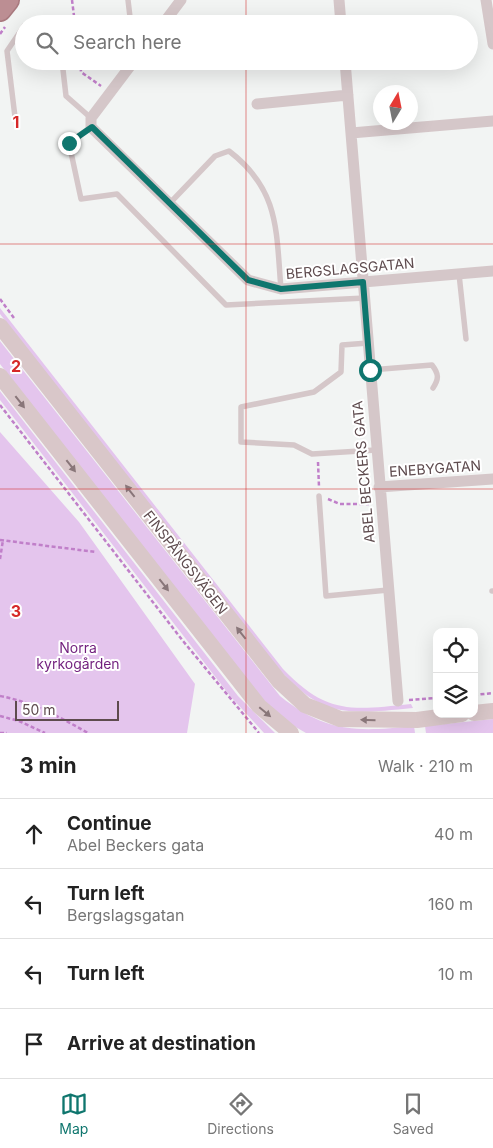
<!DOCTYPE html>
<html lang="en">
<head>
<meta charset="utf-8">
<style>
  :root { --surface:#fff; --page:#f2f2f2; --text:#222; --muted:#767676; --line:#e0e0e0; --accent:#0f766e }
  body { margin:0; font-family:Inter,sans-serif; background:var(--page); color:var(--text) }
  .controls { position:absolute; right:15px; bottom:15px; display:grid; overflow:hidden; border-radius:10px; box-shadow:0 5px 20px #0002 }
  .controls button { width:45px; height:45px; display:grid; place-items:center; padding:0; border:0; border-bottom:1px solid var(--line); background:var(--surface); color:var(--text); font:25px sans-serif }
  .compass { position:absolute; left:373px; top:85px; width:45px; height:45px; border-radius:50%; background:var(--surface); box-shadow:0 5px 20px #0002; rotate:10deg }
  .scale { position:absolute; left:15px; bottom:12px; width:104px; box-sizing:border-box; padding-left:5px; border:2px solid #5e4b4e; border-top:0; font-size:14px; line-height:18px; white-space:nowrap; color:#5e4b4e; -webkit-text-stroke:4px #fff; paint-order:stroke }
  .stop { position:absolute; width:15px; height:15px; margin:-11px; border:4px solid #0f766e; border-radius:50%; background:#fff }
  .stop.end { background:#0f766e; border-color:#fff; box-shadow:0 1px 5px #0008 }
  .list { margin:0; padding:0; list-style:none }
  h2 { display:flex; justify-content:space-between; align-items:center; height:65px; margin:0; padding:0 20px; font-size:21px }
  h2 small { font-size:16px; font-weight:400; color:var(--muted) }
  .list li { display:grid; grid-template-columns:32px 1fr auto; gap:15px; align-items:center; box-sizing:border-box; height:70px; padding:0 20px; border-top:1px solid var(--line) }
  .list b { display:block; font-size:19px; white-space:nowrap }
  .list p { margin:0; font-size:16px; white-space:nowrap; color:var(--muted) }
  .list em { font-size:16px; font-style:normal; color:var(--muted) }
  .icon { flex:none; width:28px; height:28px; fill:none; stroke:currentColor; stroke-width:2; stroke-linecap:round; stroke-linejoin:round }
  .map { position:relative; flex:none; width:493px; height:733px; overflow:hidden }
  .search { position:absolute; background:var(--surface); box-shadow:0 5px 20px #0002; left:15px; right:15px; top:15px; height:55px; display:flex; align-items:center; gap:12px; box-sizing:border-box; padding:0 18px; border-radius:28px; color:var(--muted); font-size:19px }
  .sheet { height:345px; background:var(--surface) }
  nav { display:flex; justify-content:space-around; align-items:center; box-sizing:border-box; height:70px; border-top:1px solid var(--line); background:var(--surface); font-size:14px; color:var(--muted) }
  nav a { display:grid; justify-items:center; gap:2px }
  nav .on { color:var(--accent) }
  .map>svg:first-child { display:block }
</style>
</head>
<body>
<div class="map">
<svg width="493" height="733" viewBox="0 0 493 733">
  <rect width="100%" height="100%" fill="#f2f4f3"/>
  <!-- green -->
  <path fill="#e4c5ed" d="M0,308L283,669C327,715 352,710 411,704L413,708C336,716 319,716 267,656L0,314Z
    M0,341L280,696C326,733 357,732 414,726L415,733H306L287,722L253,690L0,364Z
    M0,391L238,696L275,733H264L231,697L0,400Z
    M0,432L79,522L195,684L187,733H0Z
    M493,719V733H426L425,726Z"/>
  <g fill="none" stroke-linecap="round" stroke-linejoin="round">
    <!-- highway casing -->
    <g stroke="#a8797e" stroke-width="24">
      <path id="highway" d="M0,10L8,0"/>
    </g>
    <!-- path -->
    <path stroke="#c07fc9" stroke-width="2.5" stroke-dasharray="4 2.5" stroke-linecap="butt" d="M72,0L75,24
      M0,34L5,27
      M80,61L81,72L101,86
      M0,299L14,318
      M0,405L183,641L259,733
      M318,462L319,487
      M328,499L340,504H369
      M0,540L96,552
      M0,559L3,540
      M474,695L493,693
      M0,696C32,702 60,717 88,733
      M409,700L437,698
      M0,716L19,721L45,733
      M0,733H7"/>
    <!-- lane -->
    <path stroke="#d5c7c9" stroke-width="5.5" d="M128,0L130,17L138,24
      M32,24H39
      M62,61L66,96L91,118
      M15,117L7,51L24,26
      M91,127L69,143L81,199L117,194L226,305L365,298
      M170,203L215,156L229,151C280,190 276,231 281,289
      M459,274L466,339
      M368,343L342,345L341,372L314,392L241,407V442L294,445L312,454L376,450
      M370,370L432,365C439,374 439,379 433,388
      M319,496L326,596L388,590
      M492,591H493"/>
    <!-- street -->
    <path stroke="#d5c7c9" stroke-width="11" d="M339,0L341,24
      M486,0L493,44
      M163,24L181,0
      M134,61L91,118V127L248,280L281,289L493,271
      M345,61L398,701
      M257,104L348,95
      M351,133L493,121
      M379,487L493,479"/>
    <!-- secondary -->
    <path stroke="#d9c7c9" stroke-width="16" d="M0,326L279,681L305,705L340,719L417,720L462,714
      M0,376L259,706L291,733
      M474,713L493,711"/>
    <!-- highway -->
    <use href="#highway" stroke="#bc8e93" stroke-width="21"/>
  </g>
  <!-- one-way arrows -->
  <defs><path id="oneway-solid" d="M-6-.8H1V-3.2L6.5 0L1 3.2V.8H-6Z" transform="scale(1.25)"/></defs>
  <g fill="#897679">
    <use href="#oneway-solid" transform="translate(20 402) rotate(52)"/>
    <use href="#oneway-solid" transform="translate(71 466) rotate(52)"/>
    <use href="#oneway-solid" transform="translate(130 491) rotate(-128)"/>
    <use href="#oneway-solid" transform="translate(164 585) rotate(52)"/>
    <use href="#oneway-solid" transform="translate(241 633) rotate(-128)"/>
    <use href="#oneway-solid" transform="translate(265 712) rotate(40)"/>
    <use href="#oneway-solid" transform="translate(368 720) rotate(-179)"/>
  </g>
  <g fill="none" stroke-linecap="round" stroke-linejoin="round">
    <!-- route -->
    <path stroke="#0f766e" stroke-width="6" d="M69,143L92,127L248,280L281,289L363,282L370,370"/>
  </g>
  <!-- grid -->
  <path fill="none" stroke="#d62828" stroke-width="1" stroke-opacity="0.55" d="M246,0V24M246,61V733M0,244H493M0,489H493"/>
  <g text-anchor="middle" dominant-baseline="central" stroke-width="4" stroke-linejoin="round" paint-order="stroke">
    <!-- street labels -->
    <g font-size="14" fill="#5e4b4e" stroke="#fff">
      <text transform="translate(350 268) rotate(-5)">BERGSLAGSGATAN</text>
      <text transform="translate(435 468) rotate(-4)">ENEBYGATAN</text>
      <text transform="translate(363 472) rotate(-95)">ABEL BECKERS GATA</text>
      <text transform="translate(186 562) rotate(52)">FINSPÅNGSVÄGEN</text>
    </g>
    <!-- park labels -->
    <g font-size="14" fill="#711f7d" stroke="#fff">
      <text x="78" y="647">Norra<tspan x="78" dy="16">kyrkogården</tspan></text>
    </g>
  </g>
  <g font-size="16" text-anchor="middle" font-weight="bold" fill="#d62828" stroke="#fff" stroke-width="4" stroke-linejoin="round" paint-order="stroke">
    <text x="16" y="128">1</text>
    <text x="16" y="372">2</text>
    <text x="16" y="617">3</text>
  </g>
</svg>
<div class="controls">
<button><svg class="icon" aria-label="locate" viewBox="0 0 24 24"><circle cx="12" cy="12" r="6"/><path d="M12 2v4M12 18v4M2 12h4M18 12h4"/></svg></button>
<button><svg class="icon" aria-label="layers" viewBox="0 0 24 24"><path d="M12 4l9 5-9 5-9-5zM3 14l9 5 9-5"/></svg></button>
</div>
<svg class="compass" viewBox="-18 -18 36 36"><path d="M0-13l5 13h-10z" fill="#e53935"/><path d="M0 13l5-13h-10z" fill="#767676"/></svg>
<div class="scale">50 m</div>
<div class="stop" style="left:370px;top:370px"></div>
<div class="stop end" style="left:69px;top:143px"></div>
<div class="search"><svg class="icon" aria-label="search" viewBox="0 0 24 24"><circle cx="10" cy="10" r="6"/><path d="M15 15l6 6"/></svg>Search here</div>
</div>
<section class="sheet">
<h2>3 min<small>Walk · 210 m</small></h2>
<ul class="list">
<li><svg class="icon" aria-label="ahead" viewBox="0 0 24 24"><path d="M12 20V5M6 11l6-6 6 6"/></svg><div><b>Continue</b><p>Abel Beckers gata</p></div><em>40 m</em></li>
<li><svg class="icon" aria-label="left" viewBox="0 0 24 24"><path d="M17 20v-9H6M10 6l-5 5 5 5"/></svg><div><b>Turn left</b><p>Bergslagsgatan</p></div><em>160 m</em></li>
<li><svg class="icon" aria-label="left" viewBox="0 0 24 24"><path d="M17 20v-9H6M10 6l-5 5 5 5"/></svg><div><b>Turn left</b></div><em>10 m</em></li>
<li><svg class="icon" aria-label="arrive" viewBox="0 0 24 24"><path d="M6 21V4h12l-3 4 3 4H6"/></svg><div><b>Arrive at destination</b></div></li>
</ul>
</section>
<nav>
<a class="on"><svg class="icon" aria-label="map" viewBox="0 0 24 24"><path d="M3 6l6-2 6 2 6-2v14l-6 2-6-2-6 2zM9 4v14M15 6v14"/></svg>Map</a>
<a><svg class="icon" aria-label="directions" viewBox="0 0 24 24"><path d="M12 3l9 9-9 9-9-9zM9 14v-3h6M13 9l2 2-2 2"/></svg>Directions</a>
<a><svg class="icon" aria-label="saved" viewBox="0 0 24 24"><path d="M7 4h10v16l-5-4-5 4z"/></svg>Saved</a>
</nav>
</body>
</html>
